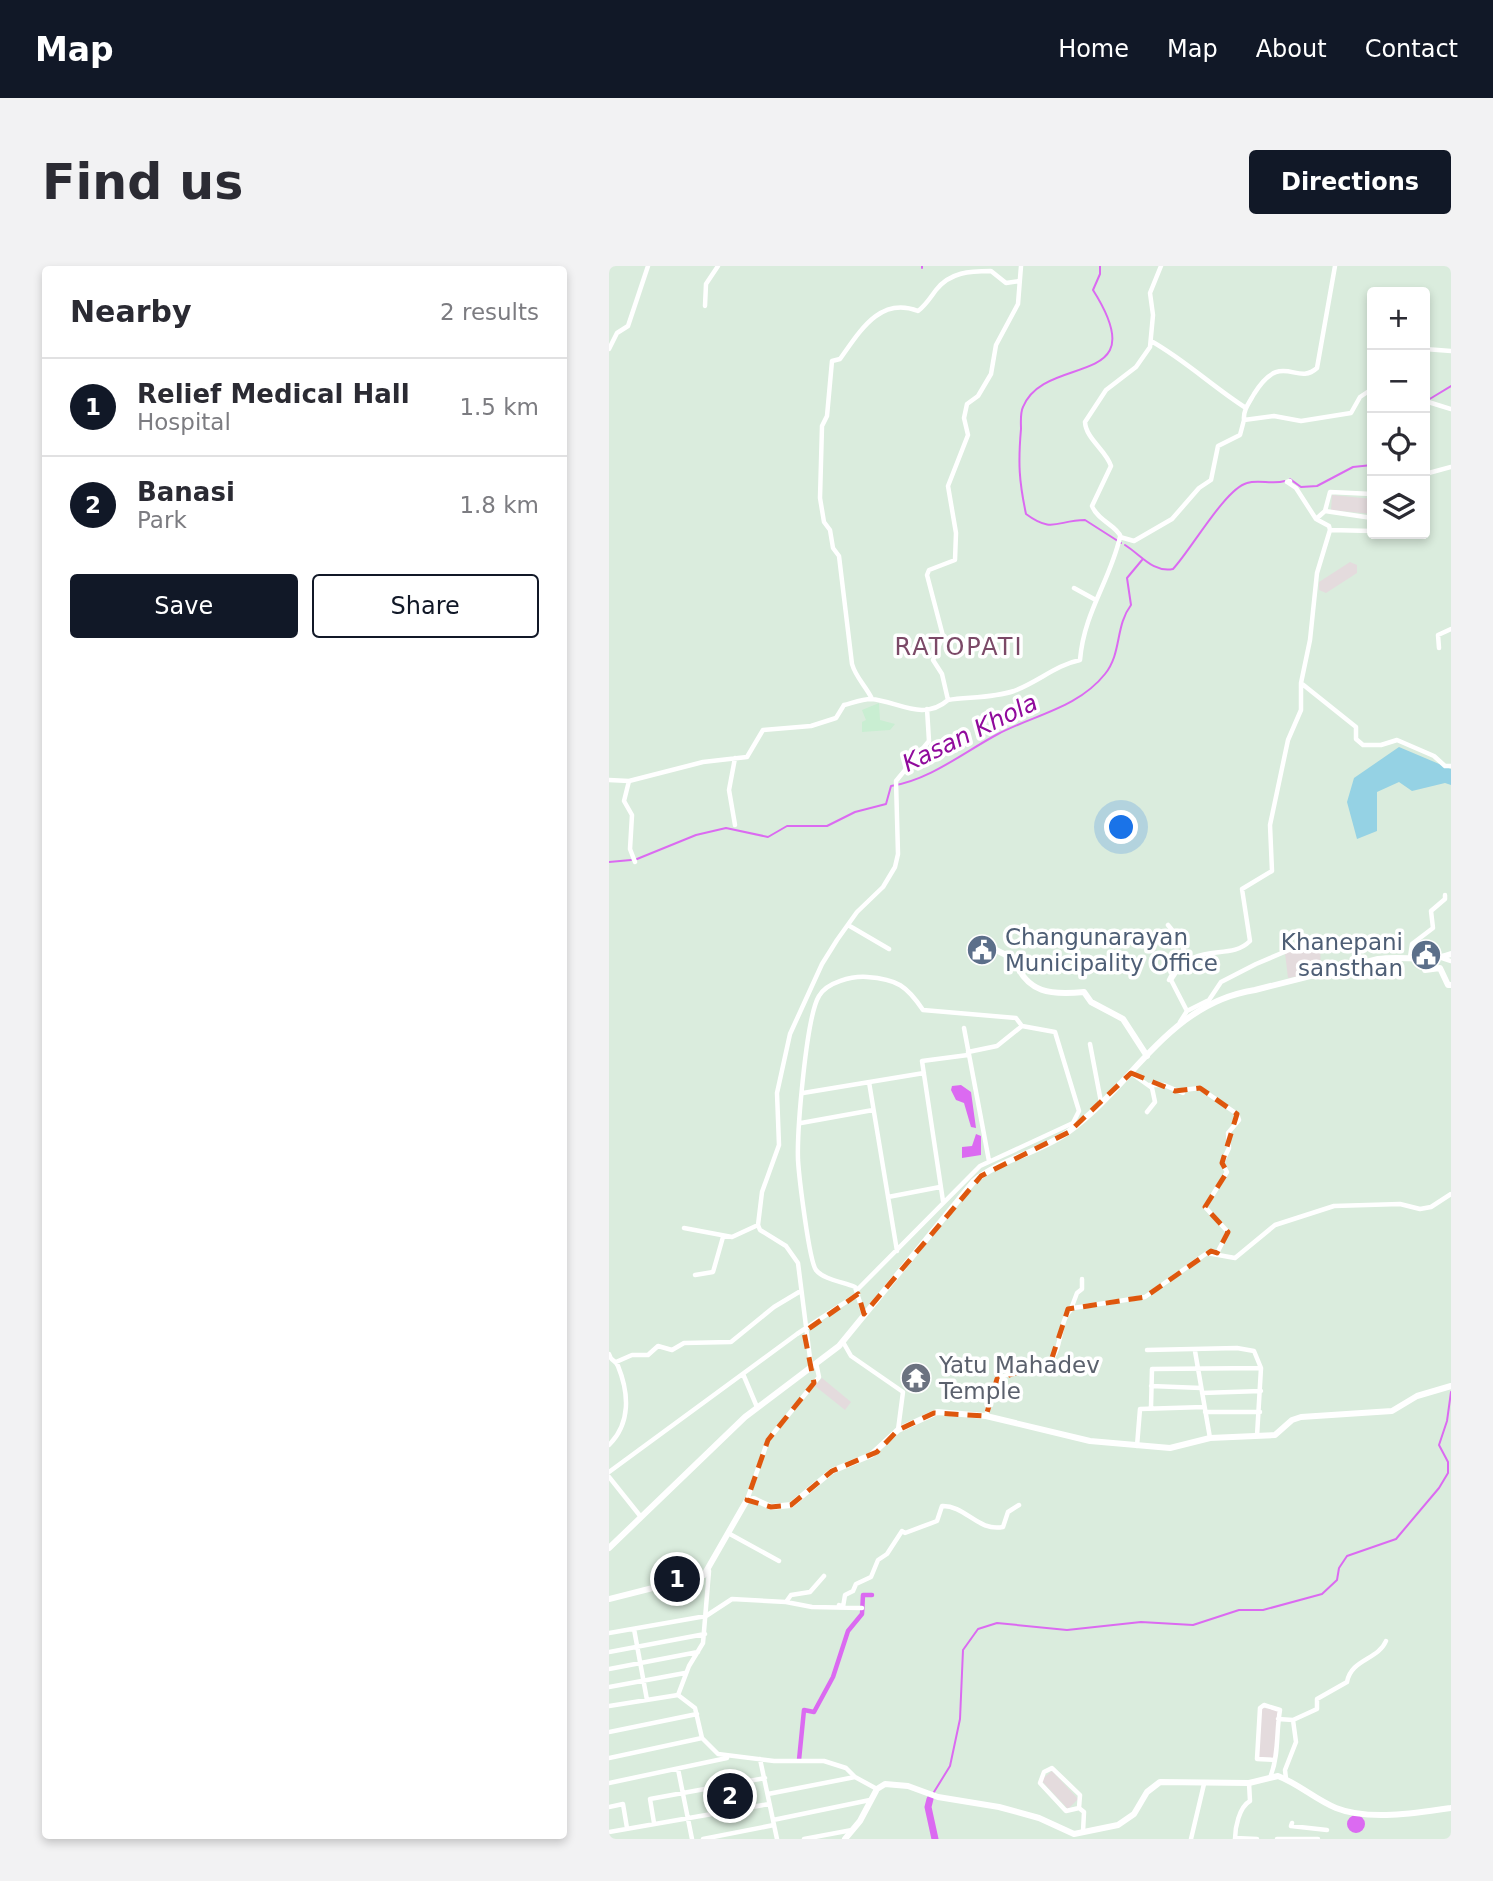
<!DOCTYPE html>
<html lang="en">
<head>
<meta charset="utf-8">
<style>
  :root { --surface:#fff; --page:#f2f2f3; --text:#2b2b33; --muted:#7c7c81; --line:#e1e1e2; --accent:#111827 }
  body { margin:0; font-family:"DejaVu Sans",sans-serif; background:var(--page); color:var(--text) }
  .controls { position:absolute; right:21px; top:21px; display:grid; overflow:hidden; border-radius:7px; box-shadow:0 4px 10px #0003 }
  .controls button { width:63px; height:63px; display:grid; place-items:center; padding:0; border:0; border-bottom:2px solid var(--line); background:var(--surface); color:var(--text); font:35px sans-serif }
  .you { position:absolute; left:513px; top:562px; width:24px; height:24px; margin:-18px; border:5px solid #fff; border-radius:50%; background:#1a73e8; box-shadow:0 0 0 10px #1a73e833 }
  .badge { display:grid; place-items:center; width:46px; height:46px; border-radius:50%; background:var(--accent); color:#fff; font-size:23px; font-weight:700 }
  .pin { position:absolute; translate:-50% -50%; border:4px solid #fff; box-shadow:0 2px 7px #0006 }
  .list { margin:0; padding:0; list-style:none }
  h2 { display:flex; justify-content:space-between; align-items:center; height:91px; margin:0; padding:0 28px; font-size:30px }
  h2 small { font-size:23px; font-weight:400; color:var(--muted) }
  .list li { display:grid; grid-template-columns:46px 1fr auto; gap:21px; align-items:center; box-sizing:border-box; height:98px; padding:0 28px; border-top:2px solid var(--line) }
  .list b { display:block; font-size:26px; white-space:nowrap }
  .list p { margin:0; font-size:23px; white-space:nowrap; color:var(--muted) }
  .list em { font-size:23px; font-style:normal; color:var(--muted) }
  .actions { display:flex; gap:14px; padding:21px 28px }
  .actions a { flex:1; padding:16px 0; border:2px solid var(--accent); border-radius:7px; text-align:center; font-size:24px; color:var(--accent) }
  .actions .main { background:var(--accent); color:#fff }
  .icon { flex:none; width:38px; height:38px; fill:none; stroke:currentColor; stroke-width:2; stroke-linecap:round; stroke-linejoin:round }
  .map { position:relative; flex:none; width:842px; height:1573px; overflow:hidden; border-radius:7px }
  header { display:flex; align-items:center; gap:42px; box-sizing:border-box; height:98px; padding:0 35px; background:var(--accent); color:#fff }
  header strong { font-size:33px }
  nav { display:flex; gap:38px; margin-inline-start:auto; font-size:24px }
  .intro { display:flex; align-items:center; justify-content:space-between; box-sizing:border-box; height:168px; padding:0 42px }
  h1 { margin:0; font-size:49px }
  .button { padding:18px 32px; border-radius:7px; background:var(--accent); color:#fff; font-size:24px; font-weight:700 }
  main { display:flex; gap:42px; padding:0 42px }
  aside { flex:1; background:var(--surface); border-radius:7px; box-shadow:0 4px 10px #0003 }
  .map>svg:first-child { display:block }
</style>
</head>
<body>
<header>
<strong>Map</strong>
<nav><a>Home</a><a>Map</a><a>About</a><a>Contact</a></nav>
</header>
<div class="intro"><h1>Find us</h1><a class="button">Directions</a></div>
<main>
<aside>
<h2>Nearby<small>2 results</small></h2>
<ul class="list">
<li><span class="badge">1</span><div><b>Relief Medical Hall</b><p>Hospital</p></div><em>1.5 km</em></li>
<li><span class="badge">2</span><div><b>Banasi</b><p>Park</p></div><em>1.8 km</em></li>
</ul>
<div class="actions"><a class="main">Save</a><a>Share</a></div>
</aside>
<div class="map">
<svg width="842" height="1573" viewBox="0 0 842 1573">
  <rect width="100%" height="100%" fill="#daecdd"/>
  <!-- industrial -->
  <path fill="#e4dbdd" d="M723,229L763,233V248L722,244Z
    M741,296L748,299V307L717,327L710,324V316Z
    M704,677L711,678L712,706L679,712L676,687Z
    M213,1112L242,1136L236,1144L206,1120Z
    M653,1442L669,1443L666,1492L649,1491Z
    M443,1505L469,1533L459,1543L432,1514Z"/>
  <!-- education -->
  <path fill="#c9eed2" d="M270,437L271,454L286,458L281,464L253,466V456L257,454L253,444Z"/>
  <!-- green -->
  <path fill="#95d2e4" d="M790,481L842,503V519L836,517L803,525L790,516L768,526V565L748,573L738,536L745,512Z"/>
  <!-- water -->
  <path fill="#db6af1" d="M352,819L362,826L367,862L362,861L355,837L347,834L342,824L343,820Z
    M367,868L372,870V889L353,892V881L363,880Z
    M738 1558a9 9 0 1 1 18 0a9 9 0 1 1-18 0Z"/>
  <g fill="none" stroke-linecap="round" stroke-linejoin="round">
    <!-- stream -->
    <path stroke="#db6af1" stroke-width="2" d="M313,0V2
      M491,0V8L484,24C548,125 436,86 414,141C411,147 412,157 412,163C409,197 410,215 417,248C444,268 448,254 476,254L512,277
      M819,134L842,120
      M681,213L692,221L708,220L744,201L763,199
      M516,279C532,289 544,307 564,303C582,284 616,223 638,217C650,213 663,219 676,215
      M28,593L87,569L117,562L159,571L178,560H218L246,546L277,538L282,520C321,514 355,486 389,468C425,449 469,442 496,408C513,387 506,360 522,339L518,312L533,294
      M0,596L22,594
      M325,1526L341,1500L351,1453L354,1384L369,1363L388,1357L458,1364L532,1356L584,1359L630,1344H654L713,1328L728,1314L730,1302L738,1290L787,1273L830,1222L839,1207V1196L830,1179L838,1155L842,1126"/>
    <!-- canal -->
    <path stroke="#db6af1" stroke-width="4.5" d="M190,1494L195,1444L205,1446L224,1411L239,1365L253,1348L254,1329H263"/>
    <!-- river -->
    <path stroke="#db6af1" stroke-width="7" d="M321,1533L319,1541L326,1573"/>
    <!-- street -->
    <path stroke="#fff" stroke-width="4.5" d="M96,40L97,18L109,0
      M542,75C576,94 604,121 637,142
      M0,83L8,67L19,60L39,0
      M816,83L842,85
      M816,135L842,143
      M635,154C634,144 640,137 645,128C673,83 687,121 708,102L726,0
      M816,208L842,201
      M681,215L678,216L687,222L707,253
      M763,228L721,226L716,245L763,252
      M716,245L707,253L720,260L721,264L708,307L701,374L692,417L747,461V473L754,479H772L788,474L825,490L836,500H842
      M721,264L763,265
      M512,271C507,259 489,255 483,240L502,200C497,184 477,173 476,156L497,124L527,101L541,81L544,49L541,27L552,0
      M465,322L485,333
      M830,382L829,369L842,363
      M263,433C257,420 247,412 243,398L230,290L224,282L221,264L215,256L211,232L213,160L218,150L223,95L231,93C251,65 271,30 309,45C317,39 321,32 327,24C341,6 361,5 382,5L397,17L410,15
      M339,434L333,408L324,394L334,370L318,309L320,304L346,294L347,267L339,220L359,169L355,152L358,138L369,130L382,108L387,79L409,38L412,0
      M126,492L120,524L126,559
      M0,514L20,515L94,496L138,491L154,464L202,460L227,452L235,439C243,437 254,433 262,433C288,435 314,456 339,434C360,431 384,432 405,425C429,416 447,399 471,394C475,346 501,315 511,271L525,275L563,253L590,222L602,214L609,180L631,169L635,154L665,150L692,155L742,147L751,131L763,123
      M20,515L15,535L23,549L21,583L26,596
      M239,659L280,683
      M559,659L572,675L575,685L560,714
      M801,691L803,678L824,662L822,645L836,633V629
      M833,692L842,695
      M578,745L600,734L612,716L647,698L680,684L725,677
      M571,756L578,745L562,714C586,672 619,697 641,675L633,623L663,605L661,559L679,474L692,444V417
      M355,762L380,895
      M481,778L492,836
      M522,807L543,822L546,836L538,846
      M260,816L288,985
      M540,819H555L574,827V824L591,822L628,848L630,854L619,867L620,882L613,897L618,906L596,941L619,966L608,987
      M194,827L315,807
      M192,857L264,844
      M279,931L331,921
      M334,935L313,795L359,789
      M75,962L123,971L149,959
      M86,1009L104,1006L114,971
      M248,1024L371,900L464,857L470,845L446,766L413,760L388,780L359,786
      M462,1043L468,1027L473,1023V1013
      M255,1049L246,1021C235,1016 215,1014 207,1004C200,995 190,910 189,894C188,866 197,751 210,730C218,716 243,710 258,711C288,713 298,720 314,744L407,752L413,760
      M234,1076L242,1090L294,1126L289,1164
      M538,1084L628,1082L645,1085L652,1102L648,1170
      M586,1085L601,1172
      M0,1088C2,1096 6,1093 9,1100C20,1127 22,1157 0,1179
      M7,1096L23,1089H39L49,1080L63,1084L75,1077L122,1076L165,1041L190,1026
      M202,1100L189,997L177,980L151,964L149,959L153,926L170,879L168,827L181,768L213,698L228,674L248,646L274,621L286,601L289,588L287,515L320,475L318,443
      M134,1108L148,1141
      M542,1120L592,1122
      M593,1127L652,1125
      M542,1141L543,1103L652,1102
      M596,1146H651
      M377,1150L388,1113C403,1104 431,1106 440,1096C455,1082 448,1054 464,1042L536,1031L598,987L626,992L666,959L725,940L791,938L811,943L822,941L842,928
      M528,1180L531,1143L595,1141
      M0,1206L188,1068L249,1028
      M0,1211L32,1251
      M138,1234L159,1174L210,1111L207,1097
      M119,1267L170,1295
      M177,1336L203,1341L253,1342
      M230,1339L234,1341L236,1329L244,1325L247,1318L262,1311L269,1294L278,1288L293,1265L296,1267L328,1255L333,1240C356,1239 369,1266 394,1261L399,1246L410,1239
      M25,1363L38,1434
      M0,1367L97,1350L123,1333L177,1336L182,1329L201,1326L215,1310
      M0,1386L96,1368
      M0,1403L89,1386
      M0,1421L76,1407
      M69,1429L80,1400L94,1377L100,1305
      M0,1440L69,1429L86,1442L93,1472L109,1488L165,1495H215L237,1502L246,1511L268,1523
      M669,1453L684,1454
      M0,1466L88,1448
      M0,1492L93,1472
      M151,1493L168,1573
      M69,1503L83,1573
      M662,1509C670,1488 667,1466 671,1444L655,1439L651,1442L648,1493L666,1494
      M677,1513L676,1504L687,1476L684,1454L708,1443V1433L738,1416C742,1393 769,1394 777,1375
      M0,1517L118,1492
      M159,1528L246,1511
      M0,1541L14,1538L18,1562
      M470,1542L457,1545L431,1517L435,1506L443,1502L471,1529L470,1542L475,1546L474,1566
      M164,1554L261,1534
      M45,1557L41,1533L156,1512
      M683,1557L682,1560L718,1564
      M0,1566L160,1538
      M626,1572L648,1573
      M94,1573L165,1559
      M195,1573L243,1564
      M582,1573L595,1518
      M626,1573C626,1562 630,1541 641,1535L640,1517
      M668,1573H709"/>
    <!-- secondary -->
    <path stroke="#fff" stroke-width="6" d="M387,684L405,693C418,728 442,729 475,726L482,736L514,753L538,790
      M813,693L816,704L831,702L839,719H842
      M0,1282L136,1151L230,1080L365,915C394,892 430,887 459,866C525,818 560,737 646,724L769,693C794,689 818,697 842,688
      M0,1333L95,1309L138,1234L145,1233L162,1241L182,1239L223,1205L262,1189L289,1164L328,1146L377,1150L481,1175L561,1182L601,1172L666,1169L683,1154L692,1151L783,1145L808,1130L842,1120
      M236,1573L251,1555L268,1523L276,1518L299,1520L329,1531L390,1541L430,1552L465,1568L509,1559L525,1548L538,1526L551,1516L640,1517L669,1510C690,1518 707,1534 727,1542C759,1555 809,1547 842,1542"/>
  </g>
  <!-- marked area -->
  <path fill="none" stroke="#de570d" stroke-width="5" stroke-dasharray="14 9" stroke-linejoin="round" d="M522,807L566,825L591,822L628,848L613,897L618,906L596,941L619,966L608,987L602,985L536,1031L459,1043L442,1095L388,1113L377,1150L325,1147L289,1164L268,1186L223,1205L182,1239L162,1241L138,1234L159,1174L205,1117L195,1066L249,1028L255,1048L372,910L460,866Z"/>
  <!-- icons -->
  <defs>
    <g id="civic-disc" transform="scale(1.575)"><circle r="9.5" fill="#5c6f8a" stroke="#fff"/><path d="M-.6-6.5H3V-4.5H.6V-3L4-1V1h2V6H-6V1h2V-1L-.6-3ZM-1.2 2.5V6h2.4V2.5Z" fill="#fff"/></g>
    <g id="temple-disc" transform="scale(1.575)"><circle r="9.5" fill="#6b7280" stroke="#fff"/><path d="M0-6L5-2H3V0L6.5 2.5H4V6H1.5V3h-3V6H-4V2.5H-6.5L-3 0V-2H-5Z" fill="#fff"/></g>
  </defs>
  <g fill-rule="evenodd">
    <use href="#civic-disc" x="373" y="684"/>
    <use href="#civic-disc" x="817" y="689"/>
    <use href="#temple-disc" x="307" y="1112"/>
  </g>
  <g text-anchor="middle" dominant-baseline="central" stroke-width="7" stroke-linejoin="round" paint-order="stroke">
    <!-- service labels -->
    <g font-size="23" fill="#4e5e75" stroke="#fff" text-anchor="start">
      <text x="396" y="671">Changunarayan<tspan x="396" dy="26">Municipality Office</tspan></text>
      <text x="794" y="676" text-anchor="end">Khanepani<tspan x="794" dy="26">sansthan</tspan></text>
    </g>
    <!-- worship labels -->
    <g font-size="23" fill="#5b616d" stroke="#fff" text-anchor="start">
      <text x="330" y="1099">Yatu Mahadev<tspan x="330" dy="26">Temple</tspan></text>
    </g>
    <!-- neighbourhood labels -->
    <g font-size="24" letter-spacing="2" fill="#7b4967" stroke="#fff">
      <text x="350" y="381">RATOPATI</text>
    </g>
    <!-- water labels -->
    <g font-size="24" font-style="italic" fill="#900a9c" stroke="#fff">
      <text transform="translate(361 467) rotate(-26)">Kasan Khola</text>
    </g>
  </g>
</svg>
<div class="controls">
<button>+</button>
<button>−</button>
<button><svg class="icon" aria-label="locate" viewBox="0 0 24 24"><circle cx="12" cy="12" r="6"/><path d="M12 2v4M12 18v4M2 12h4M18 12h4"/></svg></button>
<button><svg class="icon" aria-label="layers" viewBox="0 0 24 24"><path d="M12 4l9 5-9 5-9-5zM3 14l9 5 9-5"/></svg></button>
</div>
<div class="you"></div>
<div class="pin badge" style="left:68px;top:1313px">1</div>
<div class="pin badge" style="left:121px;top:1530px">2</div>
</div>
</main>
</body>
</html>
